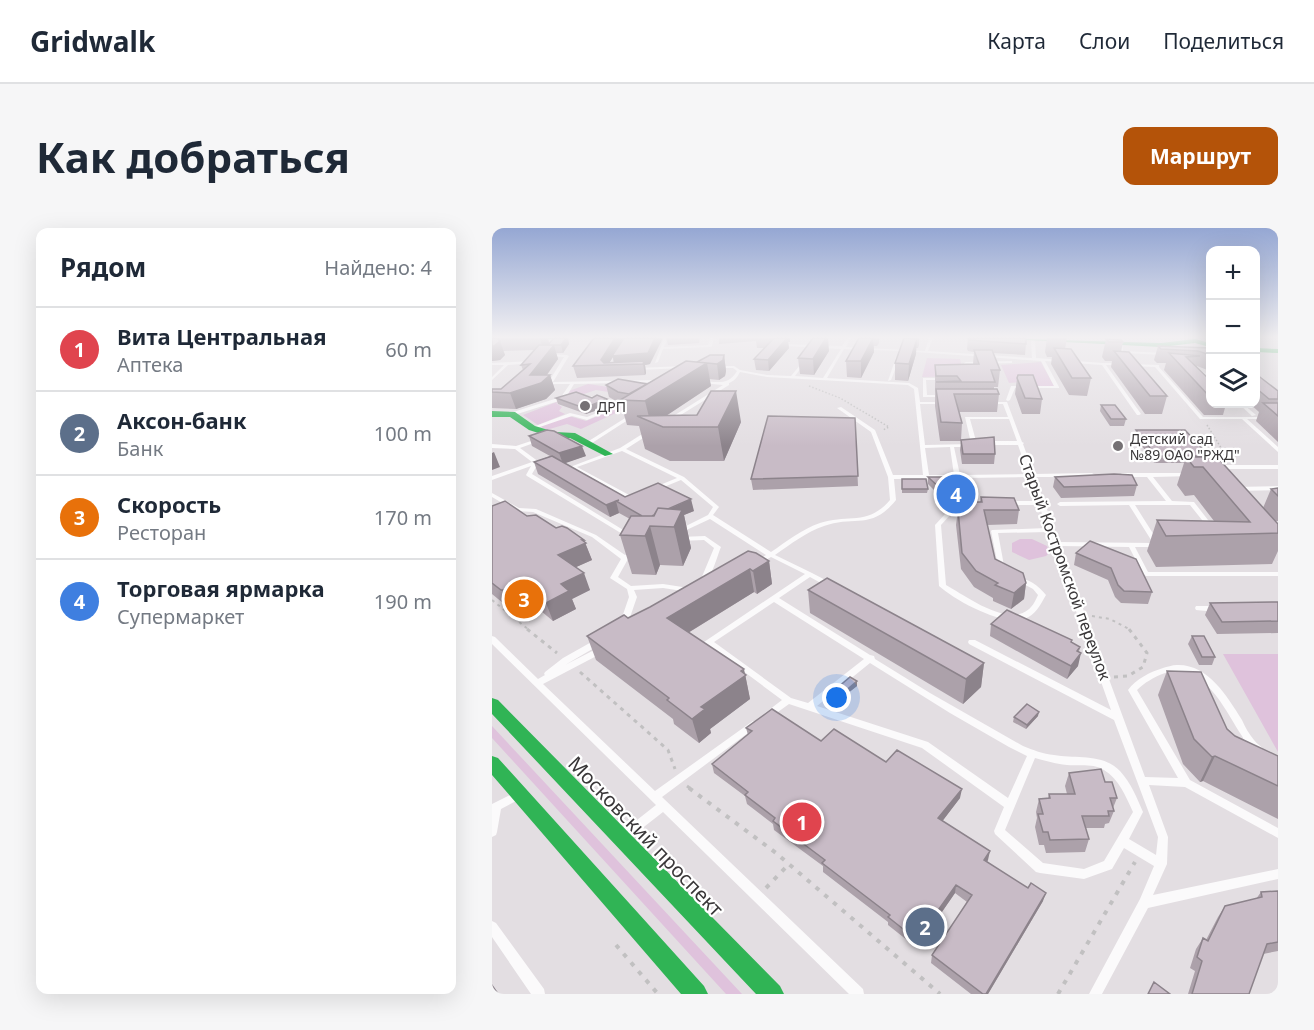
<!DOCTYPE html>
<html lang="ru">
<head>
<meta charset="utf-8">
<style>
  :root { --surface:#fff; --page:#f6f6f7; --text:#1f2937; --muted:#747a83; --line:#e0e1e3; --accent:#b45309 }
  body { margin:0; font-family:"Noto Sans",sans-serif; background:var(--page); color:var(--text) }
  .controls { position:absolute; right:18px; top:18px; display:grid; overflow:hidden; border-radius:12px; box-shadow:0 6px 24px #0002 }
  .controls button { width:54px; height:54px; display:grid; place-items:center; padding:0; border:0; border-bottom:2px solid var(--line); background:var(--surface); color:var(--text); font:30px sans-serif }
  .you { position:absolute; left:345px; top:470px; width:21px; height:21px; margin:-15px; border:4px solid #fff; border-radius:50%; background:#1a73e8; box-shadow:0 0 0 9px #1a73e833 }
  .badge { display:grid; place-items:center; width:39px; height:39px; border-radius:50%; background:var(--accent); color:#fff; font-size:20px; font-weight:700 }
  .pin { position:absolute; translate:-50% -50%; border:3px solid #fff; box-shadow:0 2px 6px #0006 }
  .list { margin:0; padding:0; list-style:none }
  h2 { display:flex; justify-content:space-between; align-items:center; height:78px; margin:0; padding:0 24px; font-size:26px }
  h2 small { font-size:20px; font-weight:400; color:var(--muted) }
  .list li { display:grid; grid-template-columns:39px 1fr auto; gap:18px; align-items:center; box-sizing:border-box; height:84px; padding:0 24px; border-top:2px solid var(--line) }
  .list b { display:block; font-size:22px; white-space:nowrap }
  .list p { margin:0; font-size:20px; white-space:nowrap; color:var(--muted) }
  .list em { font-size:20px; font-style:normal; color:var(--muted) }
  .icon { flex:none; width:33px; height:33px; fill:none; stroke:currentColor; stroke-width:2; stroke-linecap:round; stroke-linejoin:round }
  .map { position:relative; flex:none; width:786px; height:766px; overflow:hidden; border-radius:12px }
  header { display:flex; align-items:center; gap:36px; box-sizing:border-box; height:84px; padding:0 30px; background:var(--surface); border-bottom:2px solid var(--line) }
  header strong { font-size:28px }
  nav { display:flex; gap:33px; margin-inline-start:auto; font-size:21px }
  .intro { display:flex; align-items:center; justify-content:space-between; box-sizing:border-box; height:144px; padding:0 36px }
  h1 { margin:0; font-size:42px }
  .button { padding:15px 27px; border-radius:12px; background:var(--accent); color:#fff; font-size:21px; font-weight:700 }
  main { display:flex; gap:36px; padding:0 36px }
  aside { flex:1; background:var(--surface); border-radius:12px; box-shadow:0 6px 24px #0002 }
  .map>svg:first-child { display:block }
</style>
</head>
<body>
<header>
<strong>Gridwalk</strong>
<nav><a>Карта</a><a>Слои</a><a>Поделиться</a></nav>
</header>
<div class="intro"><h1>Как добраться</h1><a class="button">Маршрут</a></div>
<main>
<aside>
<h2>Рядом<small>Найдено: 4</small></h2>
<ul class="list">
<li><span class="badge" style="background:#e0444e">1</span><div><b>Вита Центральная</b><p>Аптека</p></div><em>60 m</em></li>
<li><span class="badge" style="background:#5c6f8a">2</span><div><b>Аксон-банк</b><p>Банк</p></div><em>100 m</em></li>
<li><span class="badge" style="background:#e8710a">3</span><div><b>Скорость</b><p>Ресторан</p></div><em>170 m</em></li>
<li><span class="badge" style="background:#3f7fe0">4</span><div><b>Торговая ярмарка</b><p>Супермаркет</p></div><em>190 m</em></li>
</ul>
</aside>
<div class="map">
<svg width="786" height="766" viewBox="0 0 786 766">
  <rect width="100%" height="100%" fill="#e3dee2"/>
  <!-- green -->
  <path fill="#dfc2dc" d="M435,130L468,131L472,148L430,149Z
    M549,134L562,158H530L528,154L517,155L509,137Z
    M96,156L165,166L89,201L75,196L54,202L48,198L77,188L94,193L132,177L123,165L104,162L64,175L70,179L67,183L73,186L46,197L31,187L75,170L77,163Z
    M540,311L555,318L557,325L554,328L537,332L520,324V315L528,311Z
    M731,426H786V524Z
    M0,498L250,766H234L0,510Z"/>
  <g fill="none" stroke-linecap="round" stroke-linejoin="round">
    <!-- path-far3 -->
    <path stroke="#c1c0c1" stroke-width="1.5" stroke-dasharray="1.5 2" stroke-linecap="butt" d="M317,158L348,170L397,199L391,202
      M715,197L736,231"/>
    <!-- path-far2 -->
    <path stroke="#c1c0c1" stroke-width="2" stroke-dasharray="3 4" stroke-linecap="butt" d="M0,372L37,402
      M600,388L618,391L639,402"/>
    <!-- path-far1 -->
    <path stroke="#c1c0c1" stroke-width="3" stroke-dasharray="4 5" stroke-linecap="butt" d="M35,401L65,425
      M88,444L176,522L183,541
      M622,449L636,448L651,439L655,425L637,401
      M195,558L199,561"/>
    <!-- path -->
    <path stroke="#c1c0c1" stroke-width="4" stroke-dasharray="4.5 7" stroke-linecap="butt" d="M197,560L284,625L448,766
      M274,660L297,636
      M124,717L166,766
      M566,766L643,634"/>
    <!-- lane -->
    <path fill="#fbfafb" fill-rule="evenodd" d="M172,110H176L172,119L216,117L218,110H222L220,118L218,119L171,121L166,134L163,135Z
      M355,110H359L354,119L433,123L437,110H441L436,123L540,130L539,112L541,111L543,112L544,130L611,135H630L626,115L628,114L630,115L631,123L673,125L672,127L632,125L633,137H614L649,186L647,187H645L610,137L553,133L567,159V160H523L518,172L516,173L514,172L519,158H562L549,133L409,123L352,121L335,150L417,155L426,160L428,174H453V176H428L433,217L480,216L481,217L478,219H462L468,247L536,246L526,217H482L479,215L473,189H516L511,176H496L494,175L496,174H515L530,214L532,215L531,216L542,246L600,245L603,247L600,249H543L552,273L554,275L553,276L567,314L661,315L637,277L568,278L565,276L568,274L674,273L655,249H630L627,247L630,245H699L701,246V248L661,249L680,273L702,274L723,301L722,302H718L698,277H643L667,315L670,317L667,319H643L656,344H786V348H654L651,346L637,319L568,318L653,549L686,550L636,462C644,451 658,444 671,440C675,439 680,437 685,437C716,436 735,468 750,492C753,499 757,506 762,512C765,516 769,518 772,522L770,525C769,525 767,526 766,525C759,524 753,514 750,508C733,482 712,433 673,445C662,449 652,455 645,462L698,552L786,600V610L693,559L657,557L676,609L675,636L661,667L786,641V651L656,680L610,766H597L648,671L662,638L632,620L620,641L592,651L548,645L544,644L503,606L502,603L512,579L430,520L297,476L279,489L276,490L273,489L272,487L273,485L290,472L212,414L313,346L279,329L267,336H263L262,335L263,334L274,327L218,291L188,305H184V303L216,287L221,279L189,252L167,261H163V259L185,250L130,223L85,239L139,268H144L145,269L141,272H137L78,239L128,220L155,203H159V205L134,221L192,249L226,278L227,279L221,287L279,324C294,314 310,301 328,295C356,286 376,298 398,272L396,249L379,204L345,180L349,179L383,202L401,247H431L422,161L416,157L275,149L248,144C245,150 242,153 237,155V157L179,193L175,192L231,157L209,155L207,154L208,153C223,153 236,159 245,143L241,140H223V138H242L248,142L275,147L299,148L313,131L315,132L303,148L331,150L349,121L293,118L291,117L293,116L350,118ZM478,191H517L525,213H484ZM458,219L462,247H437L433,220ZM537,249L546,273H514L511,275L514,277H547L555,300L500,302L499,303L507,343L510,345L513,343L506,305L556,304L619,482L483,412H477L476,414L477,416L622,492L666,609L664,627L637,611L651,584C645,570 639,555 628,543C611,525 584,531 562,527C551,526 541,522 531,518L438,465L383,431L382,428L378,427L287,370L318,349L336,359H339L343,357L320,345L283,327C299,316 314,304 332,298C362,287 379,303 404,272L402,251ZM282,374L372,431L316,475L299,470L222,414ZM378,435L458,485L517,519L535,528L516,570L436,514L325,478ZM543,530C554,533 564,536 575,537C587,538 602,535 612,542C627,551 634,569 641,584L612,633L592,641L551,635L513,602Z
      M55,126L75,127L77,128L61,154L167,152L169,153L167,154L82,156L73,171L22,187H18V185L69,169L78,156H57L56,155L72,129L56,128Z
      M406,128L408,129L399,152L396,153L404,129Z
      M40,133L42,134L41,135L16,137L0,152V149L12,137H0V135Z
      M519,133H520V135L476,136L479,144L477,145L475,144L472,135L474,134Z
      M638,136L667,137V139L711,189H786V191H755L786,219V224L750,191H708L663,139L639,138L637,137Z
      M191,138L193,139L192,140L146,142L144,141L146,140Z
      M699,139L718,147V149L698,141L697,140Z
      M431,150H453V152H434L435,167H453L455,168V169H431Z
      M87,167L115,170L128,178L95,192L80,188L42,201L38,200L78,185L95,189L122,178L112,172L89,169L87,168Z
      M747,176H751L764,187L760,188Z
      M138,187L142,188L97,217L92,216Z
      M45,211L50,212L28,220L47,234L40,246L141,308L142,309L141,310H137L35,248L34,247L39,238L0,252V248L40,234L23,221L0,220V216L24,218Z
      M733,237H786V241H734L728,245H724V243Z
      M786,258V262L744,263L741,261L744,259Z
      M0,265L27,280L44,281L104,307L133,327L141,324H145L146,325L145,326L136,331L126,349L139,358L171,356L197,360L201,362L197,364L171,360L142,362L145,369L135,398L134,400H128L127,398L137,369L135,361L118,350L129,331L100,309L41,284L24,283L0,269Z
      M487,273L490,275L489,276L459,286L449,297L454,357C474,368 519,402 539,379C542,376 544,371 546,367L541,361L522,351L524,350C536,350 546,357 554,367C548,377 544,387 532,391C510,398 464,373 447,358L443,297L455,284Z
      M213,308L229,319C224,331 220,351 209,357L205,355L209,351L222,320L212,312L188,313L185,311L188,309Z
      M704,378H723L727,380C722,384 711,383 704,382L703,380Z
      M0,408L3,409L46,451L53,447L52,446L53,444L71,430L103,412H109L110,414L109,416L73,437L108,419H114L115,421L114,423L51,456L163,563L258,495L261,493L264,495L266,497L264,499L170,569L371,761L372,766H357L171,584L139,609L135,611L131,609L130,606L131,603L164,577L0,416Z
      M22,565L26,566L27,569L26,572L9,581L5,604L4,607L0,609V576Z
      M0,693L4,695L52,761L53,766H39L0,709Z"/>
    <!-- fast -->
    <path fill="#30b455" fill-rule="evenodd" d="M0,110H74L0,114Z
      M497,110L669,115L703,111L718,115V119L703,115L669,119Z
      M764,120L786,121V125L764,124Z
      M0,183L23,184L43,198L63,204L83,205L121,226L113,228L78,210H62L37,202L18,189H0Z
      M0,470L6,472L288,758L292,766H264L0,486Z
      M0,528L6,530L212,758L216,766H189L0,547Z"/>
  </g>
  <!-- wall -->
  <path fill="#aca1aa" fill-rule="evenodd" d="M0,110H56L57,115L62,110H76L77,116L71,125H64L66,131L55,147H58L63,162L54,171L24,181L0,180V161H9L31,142L29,137L43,122L11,123L13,127L8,132L0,133Z
    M102,110L158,136L153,137L154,145L153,147L85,150L81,138ZM121,129L122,134L117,135Z
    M174,110H208L207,115L176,117Z
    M227,110H298V114H296L297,120L277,143L264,142L262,131L274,120H265L264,113L227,116Z
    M367,110H387V115L385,118H382V124L369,150L355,149L354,133Z
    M412,110H427V117L426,120H424V126L416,153L403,152V135Z
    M476,110L534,116L533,127L501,125L508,142L506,159H502V161L507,166L505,184H467L470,195L469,212L503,226L502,236H470L468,222L469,213H448L443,178V137L481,136L482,124L476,123L475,121Z
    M555,110H575L573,121L599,150L595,168L577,167L559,136L560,129H555L553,124Z
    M614,111L631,114L629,124L675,168L670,186H653L619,139L620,133H613L610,129Z
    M666,118L718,120V143L705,138V139L718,152V176H734L731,187H712L672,142L674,135H665L662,132Z
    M337,123L322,147L308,146L306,130Z
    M232,127L234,143L233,148L227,152L217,151L219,158L174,188L249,194L232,233H178L153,221L147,198L135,197L129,176L117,169L114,157L155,156L205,134Z
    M764,146L786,163V214L764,193L767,184L758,176H764Z
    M525,150L550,171L548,186H530L523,166Z
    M64,170L117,178L94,186L66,176Z
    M609,177L634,191L632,198H618L608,183Z
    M363,190L366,258L261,262L259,251Z
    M644,202L717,228L771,280L779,261L786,260V293H783L786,296V323L780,336L664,339L655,323L665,292L722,293L702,267L693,268L685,257L692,235H662L643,208Z
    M37,208L94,228L72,235L133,269L202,283L192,287L199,320L191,338L168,337L164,347L140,346L128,307L138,291L127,285L118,289L46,246L42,234L58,228L40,218Z
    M436,249L473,259L472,266L448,268L436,256Z
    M563,249L645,257L642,268L569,270L561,259Z
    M410,251L436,261L435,265H410Z
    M489,269L527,282L525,296L495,297L503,331L534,355L532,371L519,381L501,373V370L482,359L469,341L464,297L466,282H476L477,274H488Z
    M0,278L35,288L92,312L100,332L84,339L98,362L80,371L84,381L61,393L43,378L30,385L24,380H17L0,366Z
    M598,313L660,364L656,376L629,375L623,369L616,352L582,337L584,325Z
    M277,333L280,356L265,366L262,364L196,405L253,446L258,471L218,501L219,505L207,515L182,496L181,491L104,432L95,408L136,390Z
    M316,362L492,435L489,459L471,476L318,385Z
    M786,374V405L725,406L713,387L718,375Z
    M499,396L580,414L587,424L586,438L575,451L498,408Z
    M700,408L723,429L720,437H707L696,416Z
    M675,443L743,508L786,528V591L711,553L708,554L691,536L666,467Z
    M365,453V458L351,469L344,465V461Z
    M546,488L534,501L521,494L522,489Z
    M254,500L329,513L394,534L468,570L450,593L496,632L495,634L551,673L496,766H479L439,735L440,727L475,674L463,665L425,720L396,697V694L331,644V638L282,602L281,596L255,576L253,568L222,545L220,536L256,507Z
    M577,545L613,554L625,570L621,580L622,583L617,595L613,596L612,600H594L597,611L593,624L554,625L552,617H547L543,599L545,590L544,584L547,571L556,570L557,566H575L573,558Z
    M786,663V723L771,726L757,766H696L703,743L698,740L704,721L711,710L714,712L726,689L733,678L764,671L769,664Z"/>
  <!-- shaded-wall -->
  <path fill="#8c838b" d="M48,110H56L57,116L51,121Z
    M74,110H76L77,116L71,125L69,117Z
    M123,110H171L158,136L153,137L154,145L153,147L151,136L122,137L121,129L116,137L109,132Z
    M289,110H298V114H296L297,120L277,143L276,132Z
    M334,110H336L337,123L322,147L321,131Z
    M381,110L382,124L369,150V133Z
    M425,111L424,126L416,153L417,136Z
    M8,113L13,127L8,132L0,133V118Z
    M62,117L66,131L48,156L58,147L63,162L54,171L24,181L18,165L38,147Z
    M232,127L234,143L233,148L227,152L225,136Z
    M215,135L219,158L163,195L158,193L153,173Z
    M244,163L249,194L232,233L226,199Z
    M115,171L117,178L94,186L92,180Z
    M90,218L94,228L71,236L67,225Z
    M2,224L8,239L0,242V225Z
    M473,259L472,266L448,268L449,261Z
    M199,271L202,283L192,287L199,320L191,338L182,299L158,298L168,337L164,347L153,308L155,291Z
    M124,273L127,285L118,289L114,277Z
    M92,312L100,332L73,344L66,327Z
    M277,333L280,356L265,366L261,343Z
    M258,341L262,364L181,414L175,390Z
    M92,345L98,362L80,371L84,381L61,393L54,375L69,356Z
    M534,355L532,371L519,381L522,365Z
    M35,360L43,378L30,385L21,367Z
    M588,419L585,431L589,425L586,438L575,451L579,438Z
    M492,435L489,459L471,476L474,451Z
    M252,441L258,471L218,501L219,505L207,515L200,491L209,479Z
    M365,453V458L351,469V465Z
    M547,484L546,488L534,501L535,497Z
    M723,528L711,553L708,554L720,529Z
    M470,561L468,570L446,599V590Z
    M498,623L496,632L490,640L492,632Z
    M464,657L463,665L425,720V712Z
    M554,665L551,673L496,766H494Z
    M0,756L7,766H3L0,762Z"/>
  <!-- building -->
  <path fill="#c8bbc6" stroke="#8c838b" stroke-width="1.5" d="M0,110H5L8,113L2,118H0Z
    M62,110H74L69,117H56Z
    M102,110H123L109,132L112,135L152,133L151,136L81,138Z
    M132,110H163L156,125L120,128Z
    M282,110H295L276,132L262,131Z
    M321,110H334L321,131L306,130Z
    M367,110H381L369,133H354Z
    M412,110L425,111L417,136L403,135Z
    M476,110H534V116L477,112Z
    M614,111L629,112L631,114H617Z
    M47,117H62L38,147H58L49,155L18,165L0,164V161H9L38,136L29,137Z
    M666,118L718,120V127L706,123L669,121Z
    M562,120L579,121L599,150H580Z
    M482,122H500L508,142H499L503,154H444L469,153L465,148H444L443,137L487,136Z
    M622,123L637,124L675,168H658Z
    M677,125L708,128L694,129L718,152V169Z
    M218,127H232L231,132L225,136L205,134Z
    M194,133L215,135L153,173L128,172Z
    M764,146L786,163V171H777L764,160Z
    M526,147H541L550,171L533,170L525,150Z
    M126,151L155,156L137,166L126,164L114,157Z
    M444,161H505L507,166H462L470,195L449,194Z
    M219,163H244L226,199H171L145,188L205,187Z
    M84,164L100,170L105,167L115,171L92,180L64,170Z
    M771,175H786V188Z
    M609,177H623L634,191H619Z
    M276,188L363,190L366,248L259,251Z
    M55,202L62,203L90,218L67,225L37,208Z
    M644,202H693L717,228H664Z
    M502,209L503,226H471L469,212Z
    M60,228L133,269L166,255L199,271L176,281L166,280L162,287L160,288H150L124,273L127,272L114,277L42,234Z
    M694,229H725L786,296V305L674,308L665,292L758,294L711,239H702Z
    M622,246L640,247L645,257L572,259L563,249Z
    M436,249H472L473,259L449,261Z
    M410,251H434L436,261H410Z
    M786,260V268L779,261Z
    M489,269L522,270L527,282H492L503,331L531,345L534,355L522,365L503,357L506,355L484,343L470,325L466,282H478L477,274H490Z
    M13,273L35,288L44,287L64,300L70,298L75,300L92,312H90L94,315L66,327L92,345L69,356L77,363L54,375L35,360L21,367L16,362H9L0,355V278Z
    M166,280L190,282L182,299L158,298L153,308L128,307L139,288H162Z
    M598,313L644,331L660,364L632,363L626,357L619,340L584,325Z
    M256,323L264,325L277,333L261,343L258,341L175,390L252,441L249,443L254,447L209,479L213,481L200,491L175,472L177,470L95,408L132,387L136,390L158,379Z
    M335,350L492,435L474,451L316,362Z
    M786,374V393L730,394L718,375Z
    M515,382L580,412L579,414L588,419L585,423L589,425L579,438L499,396Z
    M700,408H712L723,429H710Z
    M675,443L709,444L735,501L743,508L786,528V558L723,528L720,529L702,511Z
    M358,449L365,453L351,465L344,461Z
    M535,476L547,484L535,497L522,489Z
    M280,481L329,513L342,501L394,534L405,522L470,561L446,590L498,623L492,632L536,660L539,655L554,665L494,766H491L440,727L480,667L464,657L425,712L396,689L398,687L330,635L333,632L281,593L283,590L253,567L256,564L220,536L260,503L254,500Z
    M609,541L613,554H620L625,570H618L622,583H616L617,588H590L597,611L558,612L556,604H551L546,586H551L547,571L558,570L557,566H583L577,545Z
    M786,663V714L775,716L757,766H700L710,733L705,729L711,710L716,713L733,678L770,669L769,664Z
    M662,754L678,766H656Z"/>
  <!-- sky -->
  <linearGradient id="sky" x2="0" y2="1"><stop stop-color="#95a7d3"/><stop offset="0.5" stop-color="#f2f0f2"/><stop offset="1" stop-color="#f2f0f2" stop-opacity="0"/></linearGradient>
  <rect width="786" height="218" fill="url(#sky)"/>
  <!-- markers -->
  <g fill="#757174" stroke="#fff" stroke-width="2">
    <circle cx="93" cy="178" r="6"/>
    <circle cx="626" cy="218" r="6"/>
  </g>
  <g text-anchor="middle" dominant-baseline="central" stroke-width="4.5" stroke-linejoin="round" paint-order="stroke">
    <!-- far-poi labels -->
    <g font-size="14" fill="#3a3739" stroke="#fff" text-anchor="start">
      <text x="105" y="178">ДРП</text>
      <text x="638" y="210">Детский сад<tspan x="638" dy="16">№89 ОАО "РЖД"</tspan></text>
    </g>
    <!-- street labels -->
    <g font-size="16" fill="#3a3739" stroke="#fff">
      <text transform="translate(573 339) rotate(70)">Старый Костромской переулок</text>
    </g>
    <!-- near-street labels -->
    <g font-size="20" fill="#3a3739" stroke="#fff">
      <text transform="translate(154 608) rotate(46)">Московский проспект</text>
    </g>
  </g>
</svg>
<div class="controls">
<button>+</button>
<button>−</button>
<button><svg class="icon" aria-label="layers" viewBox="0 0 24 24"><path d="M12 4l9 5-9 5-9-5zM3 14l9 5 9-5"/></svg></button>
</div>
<div class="you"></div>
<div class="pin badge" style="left:310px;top:594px;background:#e0444e">1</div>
<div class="pin badge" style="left:433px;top:699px;background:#5c6f8a">2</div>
<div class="pin badge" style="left:32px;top:371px;background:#e8710a">3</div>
<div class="pin badge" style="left:464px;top:266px;background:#3f7fe0">4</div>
</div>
</main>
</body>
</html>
